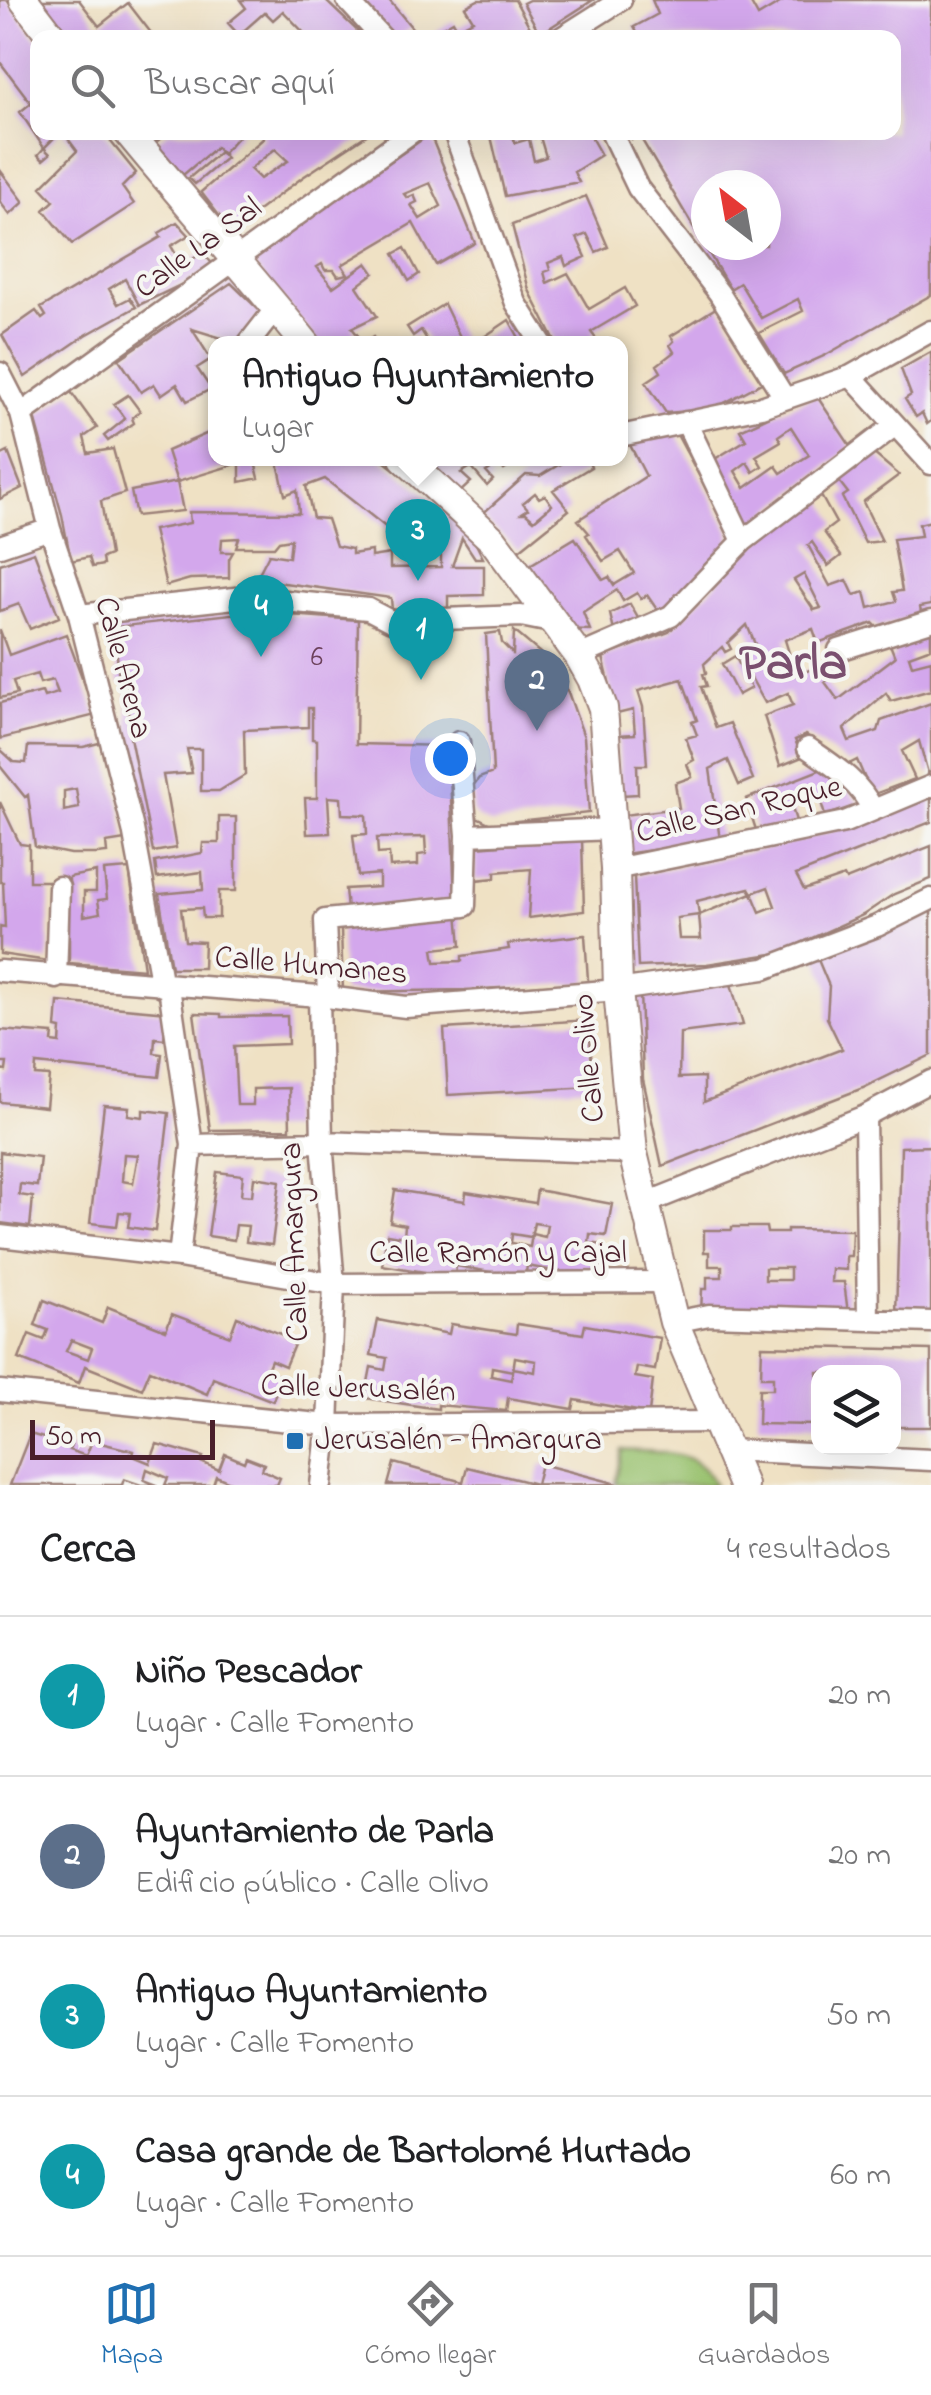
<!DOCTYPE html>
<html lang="es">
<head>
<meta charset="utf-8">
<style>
  :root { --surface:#fff; --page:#f2f2f2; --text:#202124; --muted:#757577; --line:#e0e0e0; --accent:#1f6fb2 }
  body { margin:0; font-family:"Indie Flower",sans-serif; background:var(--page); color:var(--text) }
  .controls { position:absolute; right:30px; bottom:30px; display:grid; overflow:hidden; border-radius:20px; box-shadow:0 10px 40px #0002 }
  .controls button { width:90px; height:90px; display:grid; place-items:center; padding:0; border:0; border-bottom:2px solid var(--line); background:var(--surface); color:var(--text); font:50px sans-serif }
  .compass { position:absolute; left:691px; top:170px; width:90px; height:90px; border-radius:50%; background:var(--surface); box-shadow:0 10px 40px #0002; rotate:329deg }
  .scale { position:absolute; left:30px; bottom:25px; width:185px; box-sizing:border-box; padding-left:10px; border:5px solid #4a1f2b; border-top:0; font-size:28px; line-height:35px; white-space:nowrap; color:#4a1f2b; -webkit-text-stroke:8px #f6f6f2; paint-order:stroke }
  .you { position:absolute; left:450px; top:758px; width:35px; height:35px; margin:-25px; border:8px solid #fff; border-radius:50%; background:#1a73e8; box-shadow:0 0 0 15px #1a73e833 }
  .badge { display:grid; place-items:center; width:65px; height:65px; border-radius:50%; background:var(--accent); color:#fff; font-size:32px; font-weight:700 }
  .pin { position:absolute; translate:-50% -82px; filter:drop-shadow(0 2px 5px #0008) }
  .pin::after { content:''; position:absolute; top:52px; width:35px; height:30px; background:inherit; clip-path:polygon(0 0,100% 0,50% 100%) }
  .popup { position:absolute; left:208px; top:336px; width:420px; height:130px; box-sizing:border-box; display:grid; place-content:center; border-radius:20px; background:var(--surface); filter:drop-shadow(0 2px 8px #0005); font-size:32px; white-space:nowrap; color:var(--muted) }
  .popup b { font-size:38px; color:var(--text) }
  .popup::after { content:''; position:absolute; left:50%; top:100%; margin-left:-20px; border:20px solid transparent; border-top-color:var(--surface) }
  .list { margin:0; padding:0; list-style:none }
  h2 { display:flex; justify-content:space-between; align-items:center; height:130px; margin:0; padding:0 40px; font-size:42px }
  h2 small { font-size:32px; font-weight:400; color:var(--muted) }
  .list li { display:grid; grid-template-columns:65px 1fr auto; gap:30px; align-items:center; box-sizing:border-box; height:160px; padding:0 40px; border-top:2px solid var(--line) }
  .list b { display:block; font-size:38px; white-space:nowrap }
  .list p { margin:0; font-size:32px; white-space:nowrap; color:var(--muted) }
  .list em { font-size:32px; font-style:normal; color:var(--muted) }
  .icon { flex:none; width:55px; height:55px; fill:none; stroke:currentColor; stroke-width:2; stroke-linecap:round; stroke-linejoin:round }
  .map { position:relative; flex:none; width:931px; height:1485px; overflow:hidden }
  .search { position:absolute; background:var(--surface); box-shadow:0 10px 40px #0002; left:30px; right:30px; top:30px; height:110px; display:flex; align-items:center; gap:25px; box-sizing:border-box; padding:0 35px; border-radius:20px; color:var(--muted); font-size:38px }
  .sheet { height:770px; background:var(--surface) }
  nav { display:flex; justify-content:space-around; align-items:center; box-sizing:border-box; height:140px; border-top:2px solid var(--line); background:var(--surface); font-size:28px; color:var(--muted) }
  nav a { display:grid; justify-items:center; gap:5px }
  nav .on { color:var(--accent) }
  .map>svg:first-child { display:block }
</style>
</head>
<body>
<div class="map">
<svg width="931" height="1485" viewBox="0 0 931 1485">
  <rect width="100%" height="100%" fill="#f6f6f2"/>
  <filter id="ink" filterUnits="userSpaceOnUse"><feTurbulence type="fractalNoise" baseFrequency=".01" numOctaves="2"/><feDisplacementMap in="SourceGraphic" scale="20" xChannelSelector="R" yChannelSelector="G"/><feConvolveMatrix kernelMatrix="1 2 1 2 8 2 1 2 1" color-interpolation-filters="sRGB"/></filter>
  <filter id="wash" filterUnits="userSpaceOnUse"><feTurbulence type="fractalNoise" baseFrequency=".0048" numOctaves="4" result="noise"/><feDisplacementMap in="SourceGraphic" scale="40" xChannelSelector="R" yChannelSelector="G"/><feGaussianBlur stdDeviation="2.25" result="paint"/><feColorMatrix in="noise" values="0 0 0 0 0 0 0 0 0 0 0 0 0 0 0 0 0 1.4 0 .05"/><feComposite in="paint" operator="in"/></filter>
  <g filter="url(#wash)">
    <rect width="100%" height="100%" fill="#efe1c4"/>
    <!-- green -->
    <path fill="#98c16d" stroke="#71704c" stroke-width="2.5" d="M622,1450C659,1453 697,1447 715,1485H615Z"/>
    <g id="blocks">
      <!-- building -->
      <path fill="#d3a7ec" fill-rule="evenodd" d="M0,0H7L38,42V132H60L44,148L50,154L43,160L38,155L44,148L20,112L31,103L0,62Z
        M42,0H79L99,26L128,3L155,38H71Z
        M240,0H325L365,38H309L283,11L273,20L265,12L239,35L228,23L246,8Z
        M361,0H389L412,28L394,38Z
        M478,0H515L534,35L440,38L436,31L453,21L457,28L473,20L465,7Z
        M529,0H593L540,34L523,3Z
        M652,0H749L758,16L785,0H931V295L824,356L784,374L759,333L803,311L798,299L761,318L740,283L730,289L639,135L632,139L628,132H894V38H640L634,27L658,14ZM706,185H766V245H706Z
        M63,132H103L136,173L122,187L134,204L72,244L44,210L54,201L41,187L77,151Z
        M168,132H242L222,154L216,147L183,175L155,143Z
        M259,132H371L303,177L231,231L201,192L264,138ZM275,149L288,161L260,179L250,169Z
        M490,132H510L515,143L529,139L534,161L546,157L540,137L535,138L533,132H588L601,155L574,172L579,182L505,196Z
        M430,134L475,243L436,265L413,223L342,265L348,274L338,276L334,270H325L322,264L317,267L333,287L367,263L374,273L357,286L377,316L352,328L364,343L373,337L377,343H319L250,259ZM430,183L441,206L420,219L411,205L417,202L414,195L407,198L404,194Z
        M220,152L226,158L195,184L189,178Z
        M0,170L24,202L10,215L0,202Z
        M586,196L608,247L596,252L587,234L577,238L586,257L566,266L563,257L548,263L550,270L544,272L547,283L568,273L589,309L625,288L635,306L591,332L597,340L591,343H556L529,290L512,225Z
        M177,222L189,235L171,246L182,265L203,253L216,268L139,305L125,279L109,289L118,304L130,298L136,307L86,335L25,377L2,335L36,311L42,319L46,316L41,308L161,237L159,233Z
        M405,248L419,274L409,281L394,254Z
        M231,283L261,312L238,343L192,329L211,359L197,368L211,389L187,401L177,384L161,395L154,384L141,392L119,359Z
        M444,304L463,343H429L421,330L413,336L407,327Z
        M719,306L765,381L713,409L666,413L646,382L661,372L657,365L674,352L670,345L674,341L671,336Z
        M509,320L522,343H475Z
        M931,352V421L927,424L922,413L916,417L905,399L911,395L901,369Z
        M71,392L97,428L84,437L88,453L113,449L125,493L101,501L110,555L102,558L103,565L92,567L89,557L71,561L62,515L35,417Z
        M128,395L140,411L132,418L134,423L108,441L104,436L125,419L114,404Z
        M816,395L851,447L751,525L742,524L710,462L746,440L740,430ZM791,427L809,455L781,473L776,466L745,488L735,471L747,462L753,472L762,466L756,456L781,441L778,436Z
        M215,430V458H230L233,465L177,482L183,511L136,516L131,491L177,482L167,451Z
        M675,431L730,533L729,544L673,601L658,611L647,595L641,599L637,593L623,601L617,590L583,612L590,630L564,629L553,598L530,565L575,538L603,580L609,577L614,585L634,573L620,551L603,561L586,535L589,533L578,520L646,476L629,443Z
        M8,452L22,488L0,499V456Z
        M873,453L899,475L863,502L882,541L865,543L842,497L848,493L838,480Z
        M254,458L259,478L240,482V463Z
        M277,458H380L467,526L483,558H475L462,538L452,566H484V595L448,596V608L392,610L391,598L256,579L269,554L289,557L291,539L279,541L274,547H236L239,538L222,539L221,552H233L229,559V578L190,579L166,586L153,530L190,523L189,512L299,513L297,490L285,495ZM325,479L402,540L409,532L441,556V567L390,568V554L371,557V551L352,554V549L336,546L327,519L313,518L306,486Z
        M421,458H509L513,464L504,470L499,464L486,472L493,480L487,486L471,467L461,473L471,482L457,495Z
        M570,458H587L591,467L553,490L569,510L519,550L480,516L526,475L540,476ZM535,493L539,498L545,495L552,505L534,520L526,513H522L528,509L523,503Z
        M820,494L836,523L824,532L841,556L828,566L812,542L808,545L830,586L847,580L854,595L865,592L869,608L896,601L893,592L902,591L893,539L921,536L919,524L931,521V605L920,607L921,613L878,628L873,623L818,643L813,629L785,640L796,675L826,664L834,675L825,682L838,700L895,657L889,642L931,628V648L909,656L912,665L931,660V690L891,701L886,693L844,729L849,741L878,731L881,721L931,703V772L928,773L919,741L902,751L915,779L872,795L857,760L849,764L806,735L795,740L802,757L780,766L764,716L793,705L788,693L765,703L740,658L757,649L747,625L728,643L731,649L725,652L722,647L704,664L706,673L703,674L707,686L701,687L716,728L730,723L753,779L739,785L728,760L710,769L720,840L625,854L623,815L679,808L675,783L692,777L687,764L694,760L686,738L697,735L692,722L697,720L682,679L638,691L643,707L647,765H637L638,794L621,795L618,735L635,734L633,710L617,714L603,657L669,632L750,549ZM804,574L821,608L814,610L794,580Z
        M34,552L59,617L30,629L19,604L0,611V564Z
        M630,604L639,620L614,631L610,614Z
        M249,612L358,620L356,744L449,746L455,902L347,910L345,889L379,887V874L358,876L353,835L367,834L366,815L342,814L341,798L328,797L330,833L307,834L305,798H317V740L312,739V708H308V727L244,730L245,775L219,791H201V749H187L192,773L163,775L176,848L153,852L130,737L126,682L119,683L115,627ZM425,837L426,854L418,855V865L390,867L389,853L378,854L377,838Z
        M0,630L9,655L66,634L96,715L0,739V703L42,692L44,697L58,693L53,680L40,683L37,674L13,681L17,694L0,698Z
        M514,631L545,657L568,692L584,737L589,813L491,824L477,817L472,810L473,786L479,778L493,773L486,634L500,632L502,643L513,654Z
        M735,656L751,688L738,695L722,664Z
        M103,742L120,805L125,840L106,843L107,853L97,854H70L35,847L28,795L25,797L0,766V749L14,762L26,763L28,746L83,747ZM76,789L79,808L64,811V791Z
        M827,767L860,804L825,816L820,798L791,805L797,824L757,833L746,799Z
        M931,792V822L796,875L804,890L844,876L846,880L931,846V879L894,894L863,915L779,953L707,964L638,967L634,876L782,846L868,820ZM768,887L775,906L760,912L752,893L699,915L701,939H679L677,918L699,915L697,901L749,888L752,893Z
        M0,802L20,844L29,845V881H49L48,961L0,954V927L5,928L3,882H0Z
        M219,817H236V891H219V918H203L202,908L181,909L185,941L204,942L203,968H171L159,894L203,890L202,872L157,878L155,862L202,853L203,843H219Z
        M582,839L584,911L528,918L531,869L495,872V878L475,880V847Z
        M129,869L144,969L69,963V877L96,872V892H84V916L100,913L98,900L107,899L104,871Z
        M931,906V1055L863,1088L662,1166L643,1079L640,991L731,984L743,1025L680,1033L679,1078L704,1077V1102L842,1049L827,1018L829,986L816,955Z
        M458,912L461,946L433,949L435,962L462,961V956L509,949L508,944L585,935L588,980L583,983L465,990L343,992L341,929Z
        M58,1002L167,1012L164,1039L155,1038L154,1053L162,1054L159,1077L36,1064L35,1075L49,1076L46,1107L0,1102V1070L6,1071L7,1063H0V1030L53,1034L52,1042L60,1043L61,1029L56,1028Z
        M194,1013L221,1014V1017L287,1016L288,1044L234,1046L237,1105H253V1089L289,1088L290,1129L210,1130Z
        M589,1020L593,1087L448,1095L444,1029Z
        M104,1105L129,1107L128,1115L143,1117V1110L169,1113L155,1231L128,1227L130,1213L119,1212L117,1226L90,1223ZM124,1154L138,1155L133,1183L122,1181Z
        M931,1146V1318L896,1315L901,1147Z
        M0,1152L40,1157L37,1186L20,1184L19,1195L33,1197L30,1227L0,1223Z
        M217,1172L243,1175L241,1195L252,1196L254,1177L280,1181L272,1245L246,1242L248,1226L236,1225L234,1240L208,1236Z
        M395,1190L465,1201L466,1192L535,1203L537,1190L612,1204L606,1236L590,1234L589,1243L604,1245L599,1279L527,1266L525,1278L456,1266L455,1277L382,1265L387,1234L404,1237L405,1225L390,1222ZM534,1223L547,1225L545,1237L532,1234L530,1247L511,1243L512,1234L531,1237Z
        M732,1227H766L767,1233H787V1229L852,1230L851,1256H846V1270L832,1269L831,1282H844L848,1313L701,1314L702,1289H707V1277H722V1266H709V1252H704V1230H732ZM765,1268H790V1280H765Z
        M44,1300L102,1323L108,1307L166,1330L172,1314L230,1336L237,1317L296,1340L285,1366L271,1360L266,1372L281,1376L273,1401L213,1378L207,1394L150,1370L142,1389L85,1366L79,1383L19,1359L29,1334L44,1340L48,1330L35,1325ZM71,1340L92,1348L88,1359L66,1351Z
        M378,1320L449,1334L451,1324L516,1334L517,1324L583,1334L585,1325L660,1338L655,1370L637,1367L635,1377L653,1380L649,1413L575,1400L573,1409L508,1398L506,1411L438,1405V1409L365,1398L371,1367L385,1370L387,1358L371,1355ZM515,1357L536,1361L535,1372L513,1368L511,1380L491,1376L492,1367L513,1371Z
        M762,1346L931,1350V1427H894V1372H818V1425L758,1424L759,1389H773V1377H761Z
        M30,1434L71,1446L69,1450L86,1456L92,1441L134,1451L133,1456L150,1463L157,1444L203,1457L201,1462L219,1470L225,1454L244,1462L246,1457L264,1464L262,1470L280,1478L277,1485H229L230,1482L216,1476L213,1485H165L168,1478L147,1469L144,1480L157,1485H141L124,1479L122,1485H10Z
        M394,1463L463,1482L467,1467L536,1484L541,1464L618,1484L388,1485Z"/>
    </g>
  </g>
  <g filter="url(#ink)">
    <use href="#blocks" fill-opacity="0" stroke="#9c8078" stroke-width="2.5"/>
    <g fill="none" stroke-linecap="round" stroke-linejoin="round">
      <!-- street casing -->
      <g stroke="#9c8078" stroke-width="25">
        <path id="street" d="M347,0L382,38
          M561,38L621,0
          M454,132L516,303L542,344
          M611,132L638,188L719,293L784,397
          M248,344L277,307
          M0,373L21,414L50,529L79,615L133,829L162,986
          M851,376L931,464
          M21,414L412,132
          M686,422L743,541
          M620,436L761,407L851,376L931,331
          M0,546L50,529
          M79,615L244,597L368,609L391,621L521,616L551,622
          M839,650L931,621
          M579,656L671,616L743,541L894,426
          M459,742L467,835L613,829
          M808,748C834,766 859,781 873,810
          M615,869L845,822L931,786
          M0,971L319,996L406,1007L618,990L764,969L877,926L931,899
          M56,978L59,887
          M169,987L192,1145L179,1257
          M319,996L322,1142L334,1284L328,1425L321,1485
          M328,997L325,920L465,906L467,835
          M865,1116L868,1319
          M192,1145L322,1142L633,1153
          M644,1204L865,1116L931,1081
          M0,1236L179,1257L334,1284L662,1282
          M674,1322L709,1315L931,1322
          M0,1391L328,1425L715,1422
          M727,1450L931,1460"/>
      </g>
      <!-- secondary casing -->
      <g stroke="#9c8078" stroke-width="32">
        <path id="secondary" d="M24,0L53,38
          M128,132C187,204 248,272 306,344
          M404,458L493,540L579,656L592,679L603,708L615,869L618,990L633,1153L674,1322L743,1485"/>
      </g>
      <!-- street -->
      <use href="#street" stroke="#fff" stroke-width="20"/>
      <!-- secondary -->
      <use href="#secondary" stroke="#fff" stroke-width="28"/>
    </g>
  </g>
  <!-- markers -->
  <rect fill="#1f6fb2" stroke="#f6f6f2" stroke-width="4" x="285" y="1431" width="20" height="20" rx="5"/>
  <g text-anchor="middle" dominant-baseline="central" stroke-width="8" stroke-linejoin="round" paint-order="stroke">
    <!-- number labels -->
    <g font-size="28" fill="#6c415b">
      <text x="317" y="658">6</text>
    </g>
    <!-- street labels -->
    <g font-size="32" fill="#4a1f2b" stroke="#f6f6f2">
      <text transform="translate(199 249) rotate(-36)">Calle La Sal</text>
      <text transform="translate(122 668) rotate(75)">Calle Arena</text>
      <text transform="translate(739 811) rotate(-13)">Calle San Roque</text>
      <text transform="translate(311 967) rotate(5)">Calle Humanes</text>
      <text transform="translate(590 1058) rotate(-95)">Calle Olivo</text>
      <text transform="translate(296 1242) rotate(-92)">Calle Amargura</text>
      <text x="498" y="1254">Calle Ramón y Cajal</text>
      <text transform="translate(358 1390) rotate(2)">Calle Jerusalén</text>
    </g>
    <!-- poi labels -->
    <g font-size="32" fill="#4a1f2b" stroke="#f6f6f2" text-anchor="start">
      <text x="315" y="1441">Jerusalén - Amargura</text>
    </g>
    <!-- town labels -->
    <g font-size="52" font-weight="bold" fill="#7a4f6f" stroke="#f6f6f2">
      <text x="793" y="665">Parla</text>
    </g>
  </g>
</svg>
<div class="controls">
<button><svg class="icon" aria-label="layers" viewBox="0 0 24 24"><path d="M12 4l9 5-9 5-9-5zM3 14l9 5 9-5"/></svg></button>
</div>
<svg class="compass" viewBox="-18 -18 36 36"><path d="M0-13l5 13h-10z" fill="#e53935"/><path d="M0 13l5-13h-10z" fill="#757577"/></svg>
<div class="scale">50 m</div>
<div class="you"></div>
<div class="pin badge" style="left:421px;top:680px;background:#0f9aa8">1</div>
<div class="pin badge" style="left:537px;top:731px;background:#5c6f8a">2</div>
<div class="pin badge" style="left:418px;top:581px;background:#0f9aa8">3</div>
<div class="popup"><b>Antiguo Ayuntamiento</b>Lugar</div>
<div class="pin badge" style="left:261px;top:657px;background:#0f9aa8">4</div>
<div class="search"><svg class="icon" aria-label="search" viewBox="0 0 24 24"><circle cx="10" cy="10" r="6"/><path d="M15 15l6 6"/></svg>Buscar aquí</div>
</div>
<section class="sheet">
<h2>Cerca<small>4 resultados</small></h2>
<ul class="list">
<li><span class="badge" style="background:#0f9aa8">1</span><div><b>Niño Pescador</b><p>Lugar · Calle Fomento</p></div><em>20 m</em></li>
<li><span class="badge" style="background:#5c6f8a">2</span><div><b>Ayuntamiento de Parla</b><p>Edificio público · Calle Olivo</p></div><em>20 m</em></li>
<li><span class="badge" style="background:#0f9aa8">3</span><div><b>Antiguo Ayuntamiento</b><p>Lugar · Calle Fomento</p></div><em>50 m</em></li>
<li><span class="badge" style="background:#0f9aa8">4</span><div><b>Casa grande de Bartolomé Hurtado</b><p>Lugar · Calle Fomento</p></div><em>60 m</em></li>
</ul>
</section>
<nav>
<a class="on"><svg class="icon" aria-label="map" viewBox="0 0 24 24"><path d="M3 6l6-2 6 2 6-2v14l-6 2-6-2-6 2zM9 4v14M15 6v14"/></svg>Mapa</a>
<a><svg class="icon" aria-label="directions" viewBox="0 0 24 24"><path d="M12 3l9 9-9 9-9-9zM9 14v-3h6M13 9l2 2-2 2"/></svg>Cómo llegar</a>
<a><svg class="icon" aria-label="saved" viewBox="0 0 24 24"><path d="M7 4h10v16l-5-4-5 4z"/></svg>Guardados</a>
</nav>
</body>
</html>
